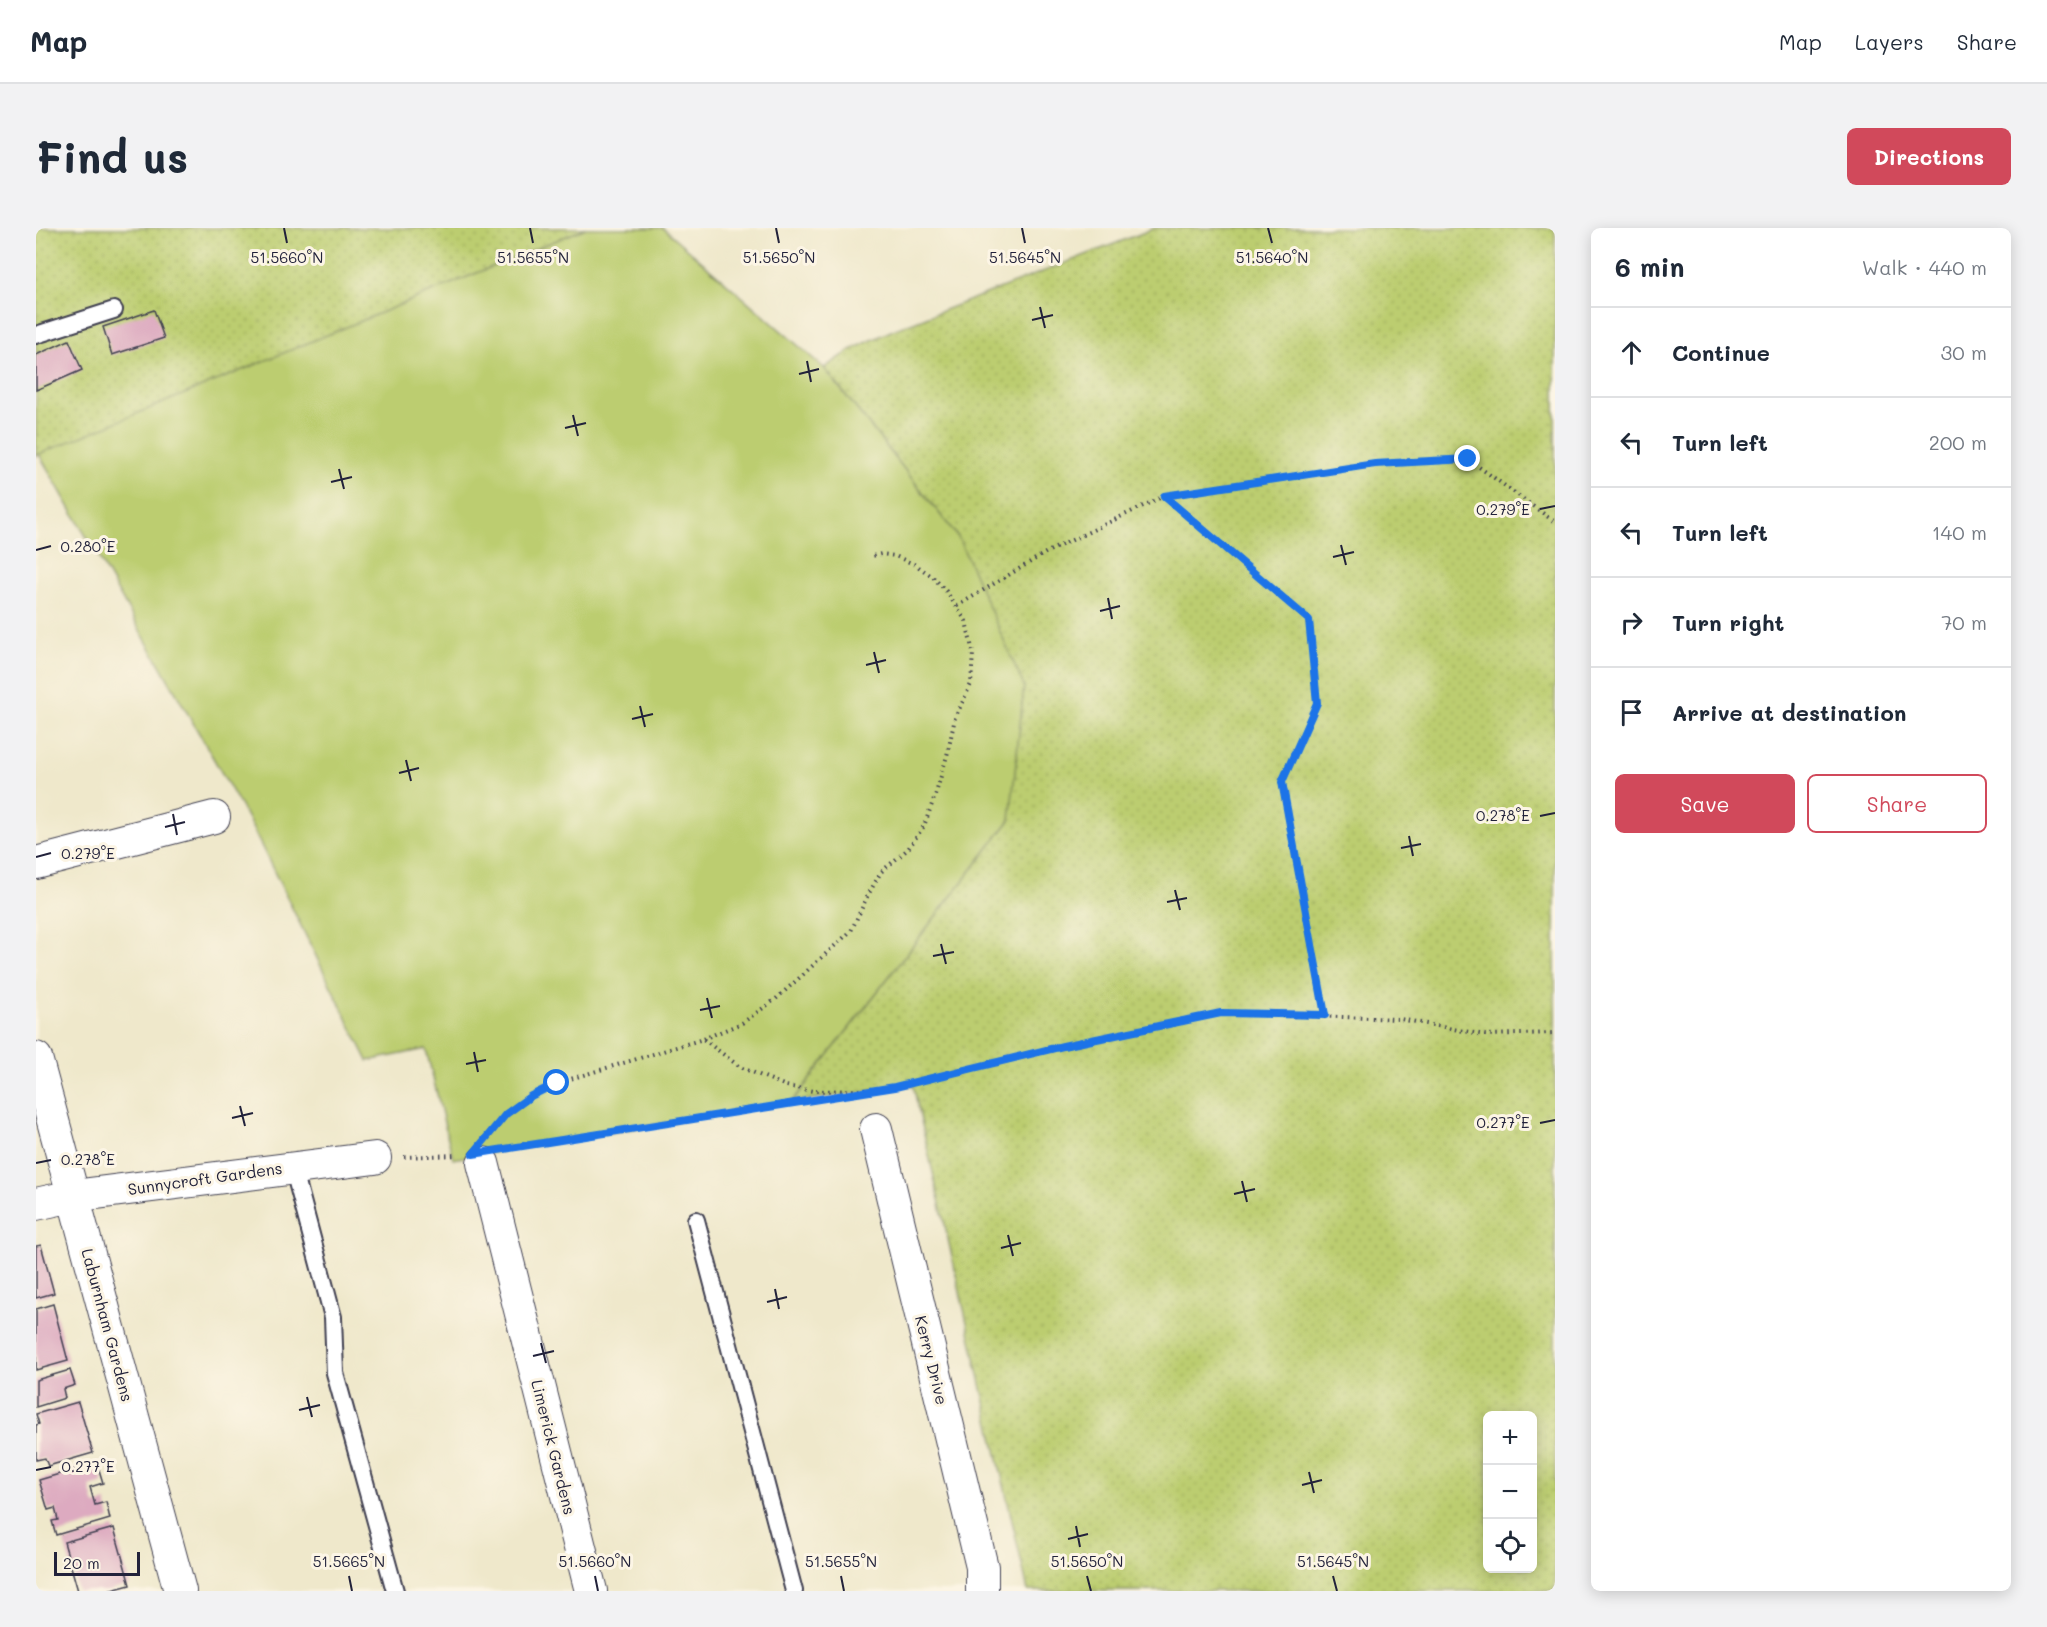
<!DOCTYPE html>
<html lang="en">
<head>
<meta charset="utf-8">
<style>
  :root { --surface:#fff; --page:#f2f2f3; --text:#1f2937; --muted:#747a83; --line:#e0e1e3; --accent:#d1495b }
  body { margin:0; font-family:Mali,sans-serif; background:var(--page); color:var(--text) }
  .controls { position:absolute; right:18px; bottom:18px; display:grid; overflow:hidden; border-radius:9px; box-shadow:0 3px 15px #0003 }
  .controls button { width:54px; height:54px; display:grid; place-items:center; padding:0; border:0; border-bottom:2px solid var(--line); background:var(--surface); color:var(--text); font:30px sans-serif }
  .scale { position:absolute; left:18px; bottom:15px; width:86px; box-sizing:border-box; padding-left:6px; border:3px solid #22223b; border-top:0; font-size:16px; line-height:21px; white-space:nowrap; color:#22223b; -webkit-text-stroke:4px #fcf5e5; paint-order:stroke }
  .stop { position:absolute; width:18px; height:18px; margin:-14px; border:4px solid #1a73e8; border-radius:50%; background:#fff }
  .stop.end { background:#1a73e8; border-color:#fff; box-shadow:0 2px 6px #0008 }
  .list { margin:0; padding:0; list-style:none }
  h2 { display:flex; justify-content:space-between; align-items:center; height:78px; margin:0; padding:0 24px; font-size:26px }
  h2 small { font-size:20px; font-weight:400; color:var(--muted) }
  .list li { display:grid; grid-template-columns:39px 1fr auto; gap:18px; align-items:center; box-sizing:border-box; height:90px; padding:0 24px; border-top:2px solid var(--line) }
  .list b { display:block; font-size:22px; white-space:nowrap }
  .list em { font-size:20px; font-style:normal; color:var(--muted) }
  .actions { display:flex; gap:12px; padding:18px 24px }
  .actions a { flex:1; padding:14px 0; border:2px solid var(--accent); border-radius:9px; text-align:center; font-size:21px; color:var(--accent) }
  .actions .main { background:var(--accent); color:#fff }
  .icon { flex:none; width:33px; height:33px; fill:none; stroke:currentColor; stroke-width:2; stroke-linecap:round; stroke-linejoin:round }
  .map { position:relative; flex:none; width:1519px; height:1363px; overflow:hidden; border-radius:9px }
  header { display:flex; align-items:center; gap:36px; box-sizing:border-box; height:84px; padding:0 30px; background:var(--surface); border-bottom:2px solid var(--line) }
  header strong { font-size:28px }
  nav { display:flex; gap:33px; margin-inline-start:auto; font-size:21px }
  .intro { display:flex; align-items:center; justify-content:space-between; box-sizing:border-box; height:144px; padding:0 36px }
  h1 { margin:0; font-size:42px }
  .button { padding:15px 27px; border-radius:9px; background:var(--accent); color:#fff; font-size:21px; font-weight:700 }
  main { display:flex; gap:36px; padding:0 36px }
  aside { flex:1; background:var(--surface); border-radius:9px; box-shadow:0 3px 15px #0003 }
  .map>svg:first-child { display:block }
</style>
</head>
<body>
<header>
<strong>Map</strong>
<nav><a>Map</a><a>Layers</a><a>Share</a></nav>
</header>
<div class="intro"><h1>Find us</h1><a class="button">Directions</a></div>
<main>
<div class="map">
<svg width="1519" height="1363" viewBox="0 0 1519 1363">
  <defs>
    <pattern id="grass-dots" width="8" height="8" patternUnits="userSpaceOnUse" patternTransform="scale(1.5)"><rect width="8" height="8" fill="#bccd6f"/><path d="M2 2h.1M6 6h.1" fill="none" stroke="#a1b061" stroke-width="1.8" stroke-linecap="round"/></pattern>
  </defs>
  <rect width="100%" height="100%" fill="#fcf5e5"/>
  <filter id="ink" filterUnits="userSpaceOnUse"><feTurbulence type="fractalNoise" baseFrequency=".0167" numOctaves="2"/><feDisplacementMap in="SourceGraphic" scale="12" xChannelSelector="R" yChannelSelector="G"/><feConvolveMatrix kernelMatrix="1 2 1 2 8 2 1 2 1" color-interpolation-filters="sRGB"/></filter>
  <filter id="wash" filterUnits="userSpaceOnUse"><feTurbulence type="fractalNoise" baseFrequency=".008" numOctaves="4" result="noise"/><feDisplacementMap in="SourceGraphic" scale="24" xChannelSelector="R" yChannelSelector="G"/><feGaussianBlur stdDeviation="1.35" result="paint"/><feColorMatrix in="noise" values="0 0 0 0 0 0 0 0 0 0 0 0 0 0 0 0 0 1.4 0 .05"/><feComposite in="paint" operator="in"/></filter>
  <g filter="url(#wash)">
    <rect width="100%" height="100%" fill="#efe8cb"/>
    <!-- grass -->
    <path fill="url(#grass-dots)" stroke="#6f7855" stroke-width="1.5" fill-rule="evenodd" d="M0,0H550L0,228Z
      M1119,0H1519V1363H992L877,857L756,874L974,592L922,309L788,140L817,121L857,102ZM1452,1188H1496V1340H1452Z"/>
    <!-- park -->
    <path fill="#bccd6f" stroke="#6f7855" stroke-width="1.5" d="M550,0H627L788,140L922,309L988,458L974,592L756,874L417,931L390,821L332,833L211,589L3,226Z"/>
    <g id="blocks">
      <!-- building -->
      <path fill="#ddaac0" d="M118,82L128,110L76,127L67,99Z
        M33,112L46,142L0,162V127Z
        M5,1017L18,1065L0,1070V1018Z
        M17,1076L32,1133L0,1142V1081Z
        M34,1142L39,1157L27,1161L29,1170L0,1179V1152Z
        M42,1174L57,1225L12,1238L9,1230L0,1232V1197L3,1196L0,1186Z
        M61,1235L67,1255L54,1259L59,1277L70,1274L74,1291L20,1307L16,1293L22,1292L19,1280L12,1282L3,1252Z
        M78,1300L94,1357L72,1363H42L28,1314Z"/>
    </g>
  </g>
  <g filter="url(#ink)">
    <use href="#blocks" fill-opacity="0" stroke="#414051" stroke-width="1.5"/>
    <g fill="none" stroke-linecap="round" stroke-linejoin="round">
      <!-- lane casing -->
      <g stroke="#414051" stroke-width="20">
        <path id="lane" d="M0,107L78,82
          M257,939L297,1089L299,1145L359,1363
          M660,992L758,1363"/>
      </g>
      <!-- street casing -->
      <g stroke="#414051" stroke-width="34">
        <path id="street" d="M0,635L178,589
          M0,830L144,1363
          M840,901L946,1339V1363
          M447,935L555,1363
          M0,976L37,968L339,930"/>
      </g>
      <!-- path -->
      <path stroke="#414051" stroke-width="4" stroke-dasharray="1.5 4.5" stroke-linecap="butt" d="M921,378L1011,324L1128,268
        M1289,787L1246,554L1281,475L1273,392L1128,268L1339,236L1432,231L1519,294
        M667,811L706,795L740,771L815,703L832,667L845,644L872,621L888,598L900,565L911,528L919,490L935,456L937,425L930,393L910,363L897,349L880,337L859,328L845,326L836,328
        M453,907L470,887L495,868L521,855L667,811L704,839L750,858L777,863L829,862
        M473,920L859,859L1027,818L1185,785L1364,791L1449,807L1519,805
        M368,929L421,927"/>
      <!-- lane -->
      <use href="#lane" stroke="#fff" stroke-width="16"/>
      <!-- street -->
      <use href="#street" stroke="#fff" stroke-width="32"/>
    </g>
  </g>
  <g fill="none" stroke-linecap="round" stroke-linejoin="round" filter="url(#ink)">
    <!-- route -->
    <path stroke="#1a73e8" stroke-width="8" d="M521,855L495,868L470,886L437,926L859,859L1027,818L1185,785L1289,787L1246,554L1281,475L1273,392L1128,268L1339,236L1432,231"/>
  </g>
  <!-- ticks -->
  <path fill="none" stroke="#22223b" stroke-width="2" d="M248,0L251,15M494,0L497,15M740,0L743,15M986,0L989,15M1232,0L1236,15M1004,79L1009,100M996,92L1017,87M771,133L775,154M763,146L783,141M537,187L542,208M529,200L550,195M303,241L308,261M295,254L316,249M1504,281L1519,278M1305,317L1310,337M0,322L15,318M1297,329L1318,324M1072,370L1076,391M1064,383L1084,378M838,424L843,445M830,437L850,432M604,478L609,499M596,491L617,486M370,532L375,553M363,545L383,540M137,586L141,607M1504,588L1519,585M129,599L149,594M1373,608L1377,628M1365,620L1385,616M0,629L15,625M1139,662L1144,682M1131,674L1151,670M905,716L910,736M897,728L918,724M671,770L676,790M664,782L684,778M438,824L442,844M430,836L450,832M204,878L209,898M196,890L217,885M1504,895L1519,892M0,935L15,932M1206,953L1211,974M1198,966L1219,961M972,1007L977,1028M965,1020L985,1015M739,1061L743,1081M731,1074L751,1069M505,1115L510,1135M497,1128L518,1123M271,1169L276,1189M263,1182L284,1177M0,1242L15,1239M1273,1244L1278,1265M1266,1257L1286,1252M1040,1298L1044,1319M1032,1311L1052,1306M313,1348L316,1363M559,1348L562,1363M805,1348L808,1363M1051,1348L1055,1363M1297,1348L1301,1363"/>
  <g text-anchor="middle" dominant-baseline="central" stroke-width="6" stroke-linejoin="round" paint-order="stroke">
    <!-- street labels -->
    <g font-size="16" fill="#22223b" stroke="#fcf5e5">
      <text transform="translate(169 950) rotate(-8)">Sunnycroft Gardens</text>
      <text transform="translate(72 1097) rotate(75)">Laburnham Gardens</text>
      <text transform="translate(896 1132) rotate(76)">Kerry Drive</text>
      <text transform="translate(518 1219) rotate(76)">Limerick Gardens</text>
    </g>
  </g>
  <g font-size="15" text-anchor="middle" fill="#22223b" stroke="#fcf5e5" stroke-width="6" stroke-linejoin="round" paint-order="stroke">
    <text x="251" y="35">51.5660°N</text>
    <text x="497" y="35">51.5655°N</text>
    <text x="743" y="35">51.5650°N</text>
    <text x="989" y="35">51.5645°N</text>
    <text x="1236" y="35">51.5640°N</text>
    <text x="1467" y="287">0.279°E</text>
    <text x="52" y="324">0.280°E</text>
    <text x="1467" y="593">0.278°E</text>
    <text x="52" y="631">0.279°E</text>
    <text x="1467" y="900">0.277°E</text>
    <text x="52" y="937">0.278°E</text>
    <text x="52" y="1244">0.277°E</text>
    <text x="313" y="1339">51.5665°N</text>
    <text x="559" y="1339">51.5660°N</text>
    <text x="805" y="1339">51.5655°N</text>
    <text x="1051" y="1339">51.5650°N</text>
    <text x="1297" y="1339">51.5645°N</text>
  </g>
</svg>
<div class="controls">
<button>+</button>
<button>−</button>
<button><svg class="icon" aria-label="locate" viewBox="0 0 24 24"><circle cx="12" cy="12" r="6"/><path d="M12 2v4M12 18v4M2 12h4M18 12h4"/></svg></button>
</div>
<div class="scale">20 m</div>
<div class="stop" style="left:521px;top:855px"></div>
<div class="stop end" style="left:1432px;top:231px"></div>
</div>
<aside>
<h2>6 min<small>Walk · 440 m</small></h2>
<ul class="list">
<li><svg class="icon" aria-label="ahead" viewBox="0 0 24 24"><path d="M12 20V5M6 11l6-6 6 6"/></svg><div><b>Continue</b></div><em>30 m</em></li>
<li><svg class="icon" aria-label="left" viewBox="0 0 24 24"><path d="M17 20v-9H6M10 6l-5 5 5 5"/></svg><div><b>Turn left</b></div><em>200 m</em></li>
<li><svg class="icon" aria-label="left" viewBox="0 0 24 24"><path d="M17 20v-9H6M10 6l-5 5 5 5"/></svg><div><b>Turn left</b></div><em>140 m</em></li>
<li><svg class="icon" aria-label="right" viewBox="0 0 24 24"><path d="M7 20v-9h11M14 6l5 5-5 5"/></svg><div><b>Turn right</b></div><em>70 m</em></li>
<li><svg class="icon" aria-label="arrive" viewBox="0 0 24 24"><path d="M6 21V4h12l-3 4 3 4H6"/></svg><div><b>Arrive at destination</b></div></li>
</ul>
<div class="actions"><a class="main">Save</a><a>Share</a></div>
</aside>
</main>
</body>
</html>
